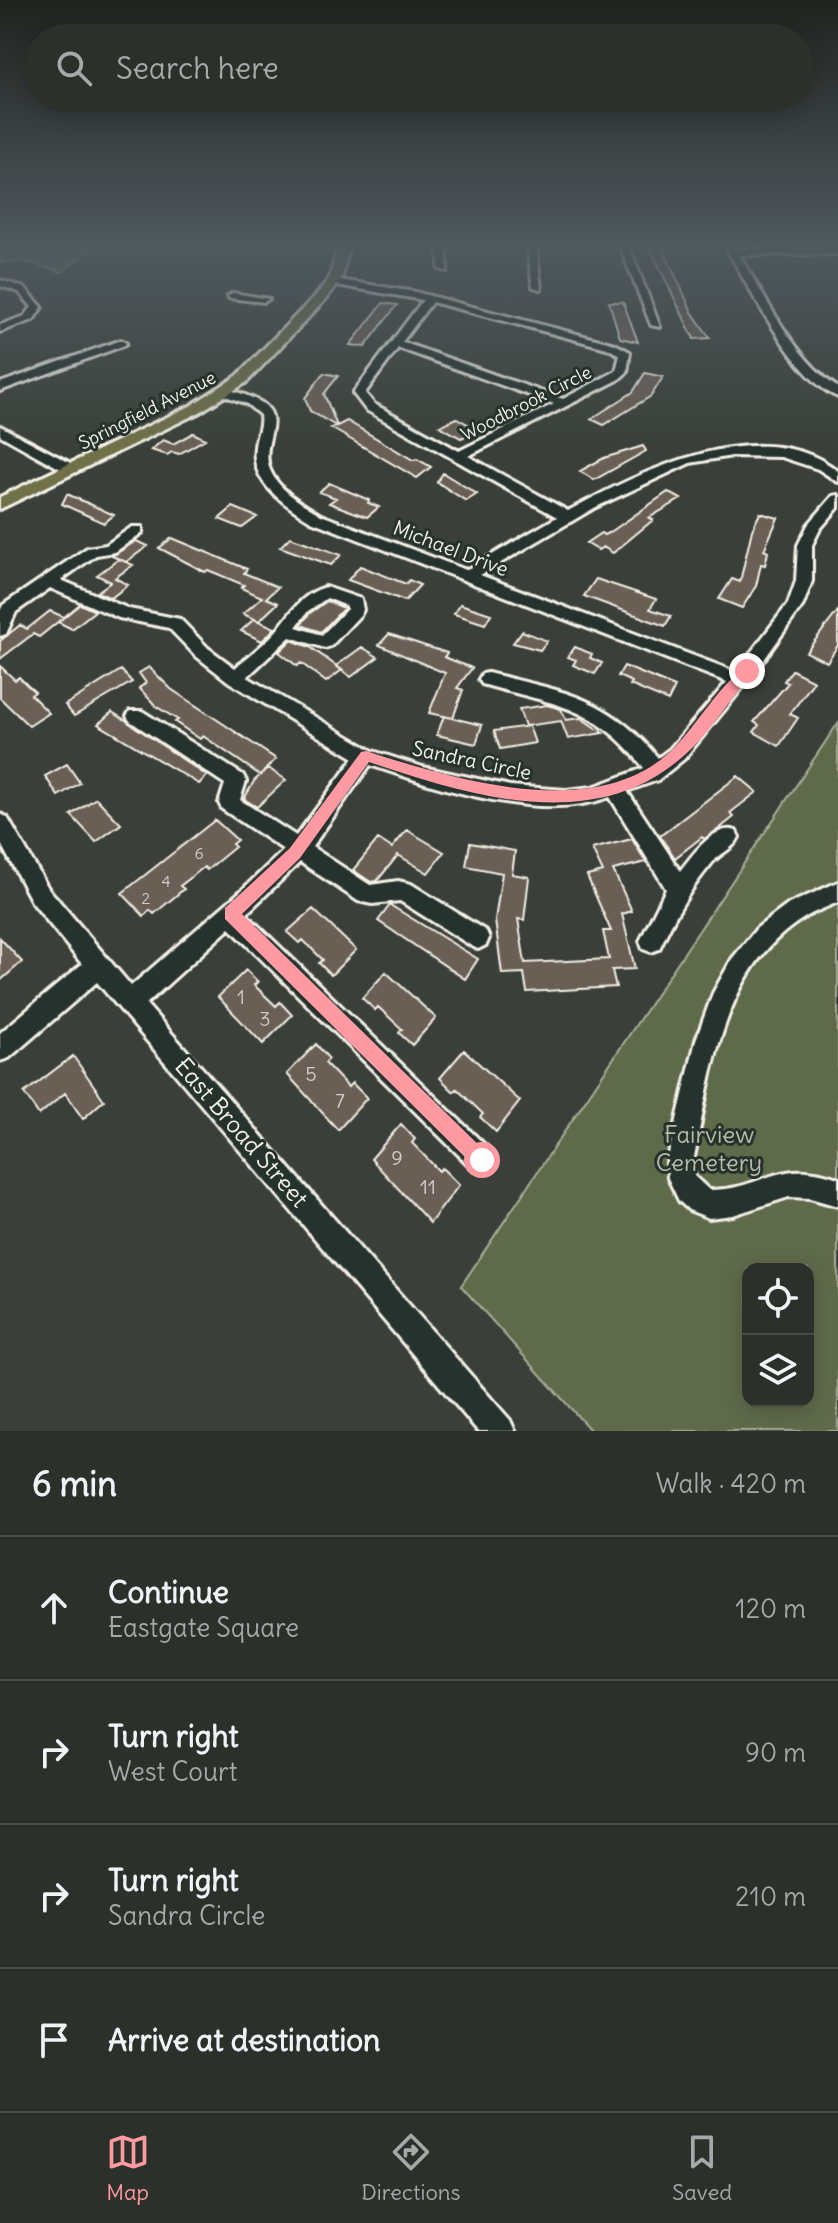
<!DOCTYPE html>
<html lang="en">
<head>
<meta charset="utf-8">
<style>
  :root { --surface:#2c302b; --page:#343833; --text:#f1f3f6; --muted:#a6a9a9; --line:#484b47; --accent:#ff9aa2 }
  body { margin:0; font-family:Delius,sans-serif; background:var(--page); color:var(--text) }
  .controls { position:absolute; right:24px; bottom:24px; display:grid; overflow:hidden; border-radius:16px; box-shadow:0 4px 20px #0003 }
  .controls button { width:72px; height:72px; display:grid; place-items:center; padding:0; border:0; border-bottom:2px solid var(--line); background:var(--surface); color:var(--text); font:40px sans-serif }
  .stop { position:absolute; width:24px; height:24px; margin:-18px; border:6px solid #ff9aa2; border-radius:50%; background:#fff }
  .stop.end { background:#ff9aa2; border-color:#fff; box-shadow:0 2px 8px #0008 }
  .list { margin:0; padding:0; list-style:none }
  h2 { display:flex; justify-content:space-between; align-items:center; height:104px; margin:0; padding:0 32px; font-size:34px }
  h2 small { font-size:26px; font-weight:400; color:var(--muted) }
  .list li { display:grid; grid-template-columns:52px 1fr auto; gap:24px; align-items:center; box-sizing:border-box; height:144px; padding:0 32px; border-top:2px solid var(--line) }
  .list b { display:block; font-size:30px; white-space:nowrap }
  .list p { margin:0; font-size:26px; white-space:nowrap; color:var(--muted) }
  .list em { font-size:26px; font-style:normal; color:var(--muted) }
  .icon { flex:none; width:44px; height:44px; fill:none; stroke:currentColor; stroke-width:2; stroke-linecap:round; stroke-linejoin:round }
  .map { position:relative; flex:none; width:838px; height:1431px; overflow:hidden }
  .search { position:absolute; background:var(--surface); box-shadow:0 4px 20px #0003; left:24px; right:24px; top:24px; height:88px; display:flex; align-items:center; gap:20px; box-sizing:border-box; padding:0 28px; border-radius:44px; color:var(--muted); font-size:30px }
  .sheet { height:680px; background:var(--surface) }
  nav { display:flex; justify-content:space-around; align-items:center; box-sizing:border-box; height:112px; border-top:2px solid var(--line); background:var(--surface); font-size:22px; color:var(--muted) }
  nav a { display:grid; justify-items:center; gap:4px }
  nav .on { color:var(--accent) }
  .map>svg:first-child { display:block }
</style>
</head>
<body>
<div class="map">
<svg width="838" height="1431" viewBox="0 0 838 1431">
  <rect width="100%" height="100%" fill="#3a4039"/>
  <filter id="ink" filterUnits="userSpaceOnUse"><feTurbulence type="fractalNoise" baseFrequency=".0125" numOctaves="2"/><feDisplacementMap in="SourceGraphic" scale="16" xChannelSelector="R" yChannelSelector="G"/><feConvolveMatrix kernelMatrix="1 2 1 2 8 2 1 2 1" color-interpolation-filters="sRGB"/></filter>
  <g filter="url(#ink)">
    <!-- green -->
    <path fill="#5e6b4c" stroke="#a9ae9a" stroke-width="2" fill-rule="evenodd" d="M0,246H94L62,272L23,261L0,263Z
      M838,723V1431H591L461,1286ZM748,1269H808V1401H748Z"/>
    <!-- building -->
    <path fill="#6a5e55" stroke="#f4f1e8" stroke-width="2" d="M649,246H662L692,312L710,338L694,339Z
      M609,302H623L638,342L620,338Z
      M383,303L397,305L365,347L350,345Z
      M324,373L338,376L324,394L337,426L347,421L413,460L417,459L431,467L417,478L331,428L336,426L310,411L305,398Z
      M645,373L663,377L651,396L604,425L591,419L633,392Z
      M457,418L478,430L461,438L440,426Z
      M193,433L205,439L179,454L172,452L167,455L151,450L163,440L173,444Z
      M643,446L646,451L594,480L580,471L604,458Z
      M443,473L477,494L466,501L437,482Z
      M329,483L369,500L368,503L379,507L367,517L329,503L336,498L319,492Z
      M668,492L681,499L649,518L653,520L613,553L603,547L598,550L586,543L601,533L604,535L612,531Z
      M67,494L114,515L104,523L62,504Z
      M233,507L257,517L242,528L219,519Z
      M760,513L778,518L764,550L768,552L765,565L761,564L756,586L742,608L719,599L732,579L740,582L752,530Z
      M290,537L341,555L331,565L280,547Z
      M172,538L247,569L244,573L278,587L266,598L278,603L259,621L243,614L262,597L241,588L244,585L208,570L205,572L159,548Z
      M136,541L148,546L126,562L112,556Z
      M119,559L133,565L115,578L128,585L111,598L97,592L111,582L97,575Z
      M360,566L406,584L409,580L420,585L405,601L348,580Z
      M596,579L656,599L650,609L671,616L665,626L584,596Z
      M327,601L344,608L321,632L301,625L310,613Z
      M80,604L95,611L72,629L58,622Z
      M460,604L491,614L485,624L454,614Z
      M50,611L64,617L39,637L33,634L0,659V641L20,625L27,629Z
      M838,611V645L827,662L806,652Z
      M254,619L275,628L262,641L241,631Z
      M522,631L547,641L540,650L513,643Z
      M389,634L447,653L444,657L472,668L457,688L463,690L453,718L429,713L445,673L379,645Z
      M291,640L310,647L342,670L326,682L301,663L297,666L279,652Z
      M362,647L378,657L351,677L336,666Z
      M575,647L592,654L590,658L602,663L595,674L573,665L576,660L568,657Z
      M0,666L15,680L19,677L27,685L35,692L31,695L49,713L29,726L0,698Z
      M624,666L675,687L668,701L630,685L632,682L618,676Z
      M149,667L171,689L276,759L260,775L203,736L200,739L175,722L178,720L157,707L139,688L146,683L139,673Z
      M121,670L132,682L74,716L65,705Z
      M792,670L814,681L790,714L798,718L779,746L754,732L759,725L754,722L788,683L784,681Z
      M547,705L561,709L566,720L581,718L603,733L568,739L561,721L525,726L519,709Z
      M112,712L127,721L207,776L199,784L98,724Z
      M444,716L482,725L476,744L437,735Z
      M529,726L535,743L500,749L494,731Z
      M67,764L80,783L58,796L45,776Z
      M268,768L286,780L257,807L244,799L254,781Z
      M738,776L757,792L730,813L734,817L719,829L704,839L702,837L675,858L660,836Z
      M96,798L121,824L96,842L71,815Z
      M215,820L237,840L232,844L235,847L207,870L204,867L180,886L184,889L154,914L150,910L144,916L122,893Z
      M407,830L444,852L428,873L398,855L377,881L371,882L353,870L378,839L392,848Z
      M632,839L646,862L613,870L632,911L622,914L635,969L612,970L616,987L527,992L524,973L502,974L495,920L502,873L466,866L470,843L515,851L512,874L529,877L524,920L518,919L525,963L609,959L603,931H611L587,876L603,872L592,849Z
      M390,905L478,959L465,979L378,921Z
      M313,909L356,950L331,975L319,963L323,960L303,940L299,943L287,932Z
      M0,938L22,962L0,981Z
      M246,970L258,982L254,985L276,1006L280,1002L292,1015L263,1044L218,997Z
      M386,972L436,1018L412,1045L399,1033L402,1029L378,1007L375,1010L362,998Z
      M316,1044L329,1059L325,1063L348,1087L352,1083L367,1098L338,1130L287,1074Z
      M464,1050L520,1101L496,1132L480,1117L483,1114L457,1089L454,1092L440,1078Z
      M73,1056L104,1100L83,1119L65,1093L39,1115L24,1093Z
      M401,1124L415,1139L412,1143L439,1171L442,1168L459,1185L430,1223L371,1159Z"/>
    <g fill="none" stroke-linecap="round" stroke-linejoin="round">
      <!-- minor casing -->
      <g stroke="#f4f1e8" stroke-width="6">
        <path id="minor" d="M439,246H447V271L439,269Z
          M527,246H536L541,289L533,287Z
          M620,246H629L660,327L651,325Z
          M725,246H734L736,249L838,248V254L739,255C767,299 793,357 838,388V397C796,381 748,285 725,246Z
          M333,279L415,292L615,344L630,352L627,372L618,380L468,456L568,511C640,472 761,411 838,471V482L818,469L781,457L732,456L690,463L596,507L480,575L736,672L788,604L796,581L798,545L808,525L833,496L838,495V508L820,529L812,545V581L803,605L753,675L684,759L658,780L627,791L680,871C692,856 714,823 736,831L739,837C734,849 720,853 712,863C689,890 674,917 659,949L651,952L643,949L640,941L666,889L610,797C540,823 438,788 370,765L312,847L370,885L398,881L411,884L486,931L489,938L486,945L478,949L470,945L400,901L372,904L358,901L300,862L246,914L491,1151L495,1160L491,1169L482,1173L473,1169L230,928L146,1004L510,1420L515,1431H478L97,982L9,1058L0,1061V1033L82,964L32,902L0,842V814L7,817L48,888L131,986L242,890L284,850L222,809L219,803L225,784L130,721L127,716L130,711H142L243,775L246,781L240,800L296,836L354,758L229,682L196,656L169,628L119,618L50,588L16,612L6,634L0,636V611L3,605L87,548L106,545L132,527H142V533L115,552L96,555L61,580L129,609L180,619L208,648L235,668C249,656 266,643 278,629C293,611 301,594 326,587L361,599L363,610L361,614L331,646L325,648L290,637L247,677L373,751L423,767L510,786L566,790L593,787L644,768C595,704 554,705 482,684L479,679L482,674L488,673C560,691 609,696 658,758L670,749L727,682L311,521C285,505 250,483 255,447C256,435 262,427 260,415L247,404L220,394V390C230,389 240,393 250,397C294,414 258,439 270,470C279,491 303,504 321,515L466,570L557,517L366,410L353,393L423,300L330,284V280ZM432,302L607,348L620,355L616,371L563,399L402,342ZM398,348L554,404L459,451L374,404L365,393ZM327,598L347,606V609L322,635L296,627L308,611Z
          M0,280L25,288L42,307L33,320L0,332V325L25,316L32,307L19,292L0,286Z
          M233,293L269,299L264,302L229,298L228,296Z
          M121,340L126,343L125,345L0,391V383Z
          M0,426L76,466L78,469L71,473L66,472L0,435Z
          M838,882V902C827,907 815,911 804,918C722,968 711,1076 693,1162L694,1176L709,1190C762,1191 777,1156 838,1178V1206L810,1198L789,1197L733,1215L709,1218L689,1210L679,1201L668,1178L667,1162L696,1040L713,993L732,959L757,928L789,904Z"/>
      </g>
      <!-- major casing -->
      <g stroke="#f4f1e8" stroke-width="6">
        <path id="major" d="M338,246H349L342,277L326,299L247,382L200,412L0,509V497L190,406L237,376L318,293L330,277Z"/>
      </g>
      <!-- minor -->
      <use href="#minor" fill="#26332d" fill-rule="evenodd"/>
      <!-- major -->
      <use href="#major" fill="#70704a" fill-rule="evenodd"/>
    </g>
  </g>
  <!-- sky -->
  <linearGradient id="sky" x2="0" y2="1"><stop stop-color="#20231f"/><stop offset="0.55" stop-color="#4f595f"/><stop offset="1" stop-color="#4f595f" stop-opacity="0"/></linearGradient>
  <rect width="838" height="446" fill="url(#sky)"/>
  <!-- route -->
  <path fill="#ff9aa2" d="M747,667L753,671L751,674C728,702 707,737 680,759C591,835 467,795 369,762L300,858L242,914L488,1154L491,1160L488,1167L482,1170L475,1167L225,919V908L290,848L361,752L366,751C454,779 598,825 674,748C693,730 726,676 747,667Z"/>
  <g text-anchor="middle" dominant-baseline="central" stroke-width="6" stroke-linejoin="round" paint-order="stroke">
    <!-- number labels -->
    <g font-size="16" fill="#d2ccc3">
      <text x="199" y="853">6</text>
      <text x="166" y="881">4</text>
      <text x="146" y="898">2</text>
    </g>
    <!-- far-street labels -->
    <g font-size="18" fill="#f4f1e8" stroke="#26332d">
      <text transform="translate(526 403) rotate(-27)">Woodbrook Circle</text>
      <text transform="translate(147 410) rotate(-27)">Springfield Avenue</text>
    </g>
    <!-- street labels -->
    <g font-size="20" fill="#f4f1e8" stroke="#26332d">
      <text transform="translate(451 548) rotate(21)">Michael Drive</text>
      <text transform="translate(472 760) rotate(12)">Sandra Circle</text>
    </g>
    <!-- near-number labels -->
    <g font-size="20" fill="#d2ccc3">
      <text x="241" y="996">1</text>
      <text x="265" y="1018">3</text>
      <text x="311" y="1073">5</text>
      <text x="340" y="1100">7</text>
      <text x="397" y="1157">9</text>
      <text x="428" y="1186">11</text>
    </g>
    <!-- near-street labels -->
    <g font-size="24" fill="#f4f1e8" stroke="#26332d">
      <text transform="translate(242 1132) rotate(49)">East Broad Street</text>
    </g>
    <!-- near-park labels -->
    <g font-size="24" fill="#b8bbaa" stroke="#26332d">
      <text x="709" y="1134">Fairview<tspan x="709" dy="28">Cemetery</tspan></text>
    </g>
  </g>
</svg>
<div class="controls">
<button><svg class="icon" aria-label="locate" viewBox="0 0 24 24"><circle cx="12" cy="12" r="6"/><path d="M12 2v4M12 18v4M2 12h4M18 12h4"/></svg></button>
<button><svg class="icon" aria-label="layers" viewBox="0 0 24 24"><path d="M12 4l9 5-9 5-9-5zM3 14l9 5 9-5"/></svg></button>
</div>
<div class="stop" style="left:482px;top:1160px"></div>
<div class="stop end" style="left:747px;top:671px"></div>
<div class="search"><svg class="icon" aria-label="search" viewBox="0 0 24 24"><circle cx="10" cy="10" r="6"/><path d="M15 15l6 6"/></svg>Search here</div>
</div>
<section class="sheet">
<h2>6 min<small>Walk · 420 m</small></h2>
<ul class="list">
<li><svg class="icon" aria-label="ahead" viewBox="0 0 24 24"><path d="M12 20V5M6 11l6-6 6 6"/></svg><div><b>Continue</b><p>Eastgate Square</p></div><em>120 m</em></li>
<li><svg class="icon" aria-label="right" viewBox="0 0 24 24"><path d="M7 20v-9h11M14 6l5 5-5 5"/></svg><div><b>Turn right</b><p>West Court</p></div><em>90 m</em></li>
<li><svg class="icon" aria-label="right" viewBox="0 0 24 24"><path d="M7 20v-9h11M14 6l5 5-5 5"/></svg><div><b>Turn right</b><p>Sandra Circle</p></div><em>210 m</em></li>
<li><svg class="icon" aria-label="arrive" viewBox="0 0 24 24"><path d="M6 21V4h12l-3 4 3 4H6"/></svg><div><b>Arrive at destination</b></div></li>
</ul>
</section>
<nav>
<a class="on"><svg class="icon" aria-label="map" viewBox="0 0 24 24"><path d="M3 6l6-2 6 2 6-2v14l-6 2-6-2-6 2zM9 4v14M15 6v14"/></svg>Map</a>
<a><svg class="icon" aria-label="directions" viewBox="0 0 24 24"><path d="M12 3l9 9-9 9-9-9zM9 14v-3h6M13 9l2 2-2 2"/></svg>Directions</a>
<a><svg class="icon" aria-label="saved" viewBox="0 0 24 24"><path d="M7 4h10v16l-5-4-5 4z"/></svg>Saved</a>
</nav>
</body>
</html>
